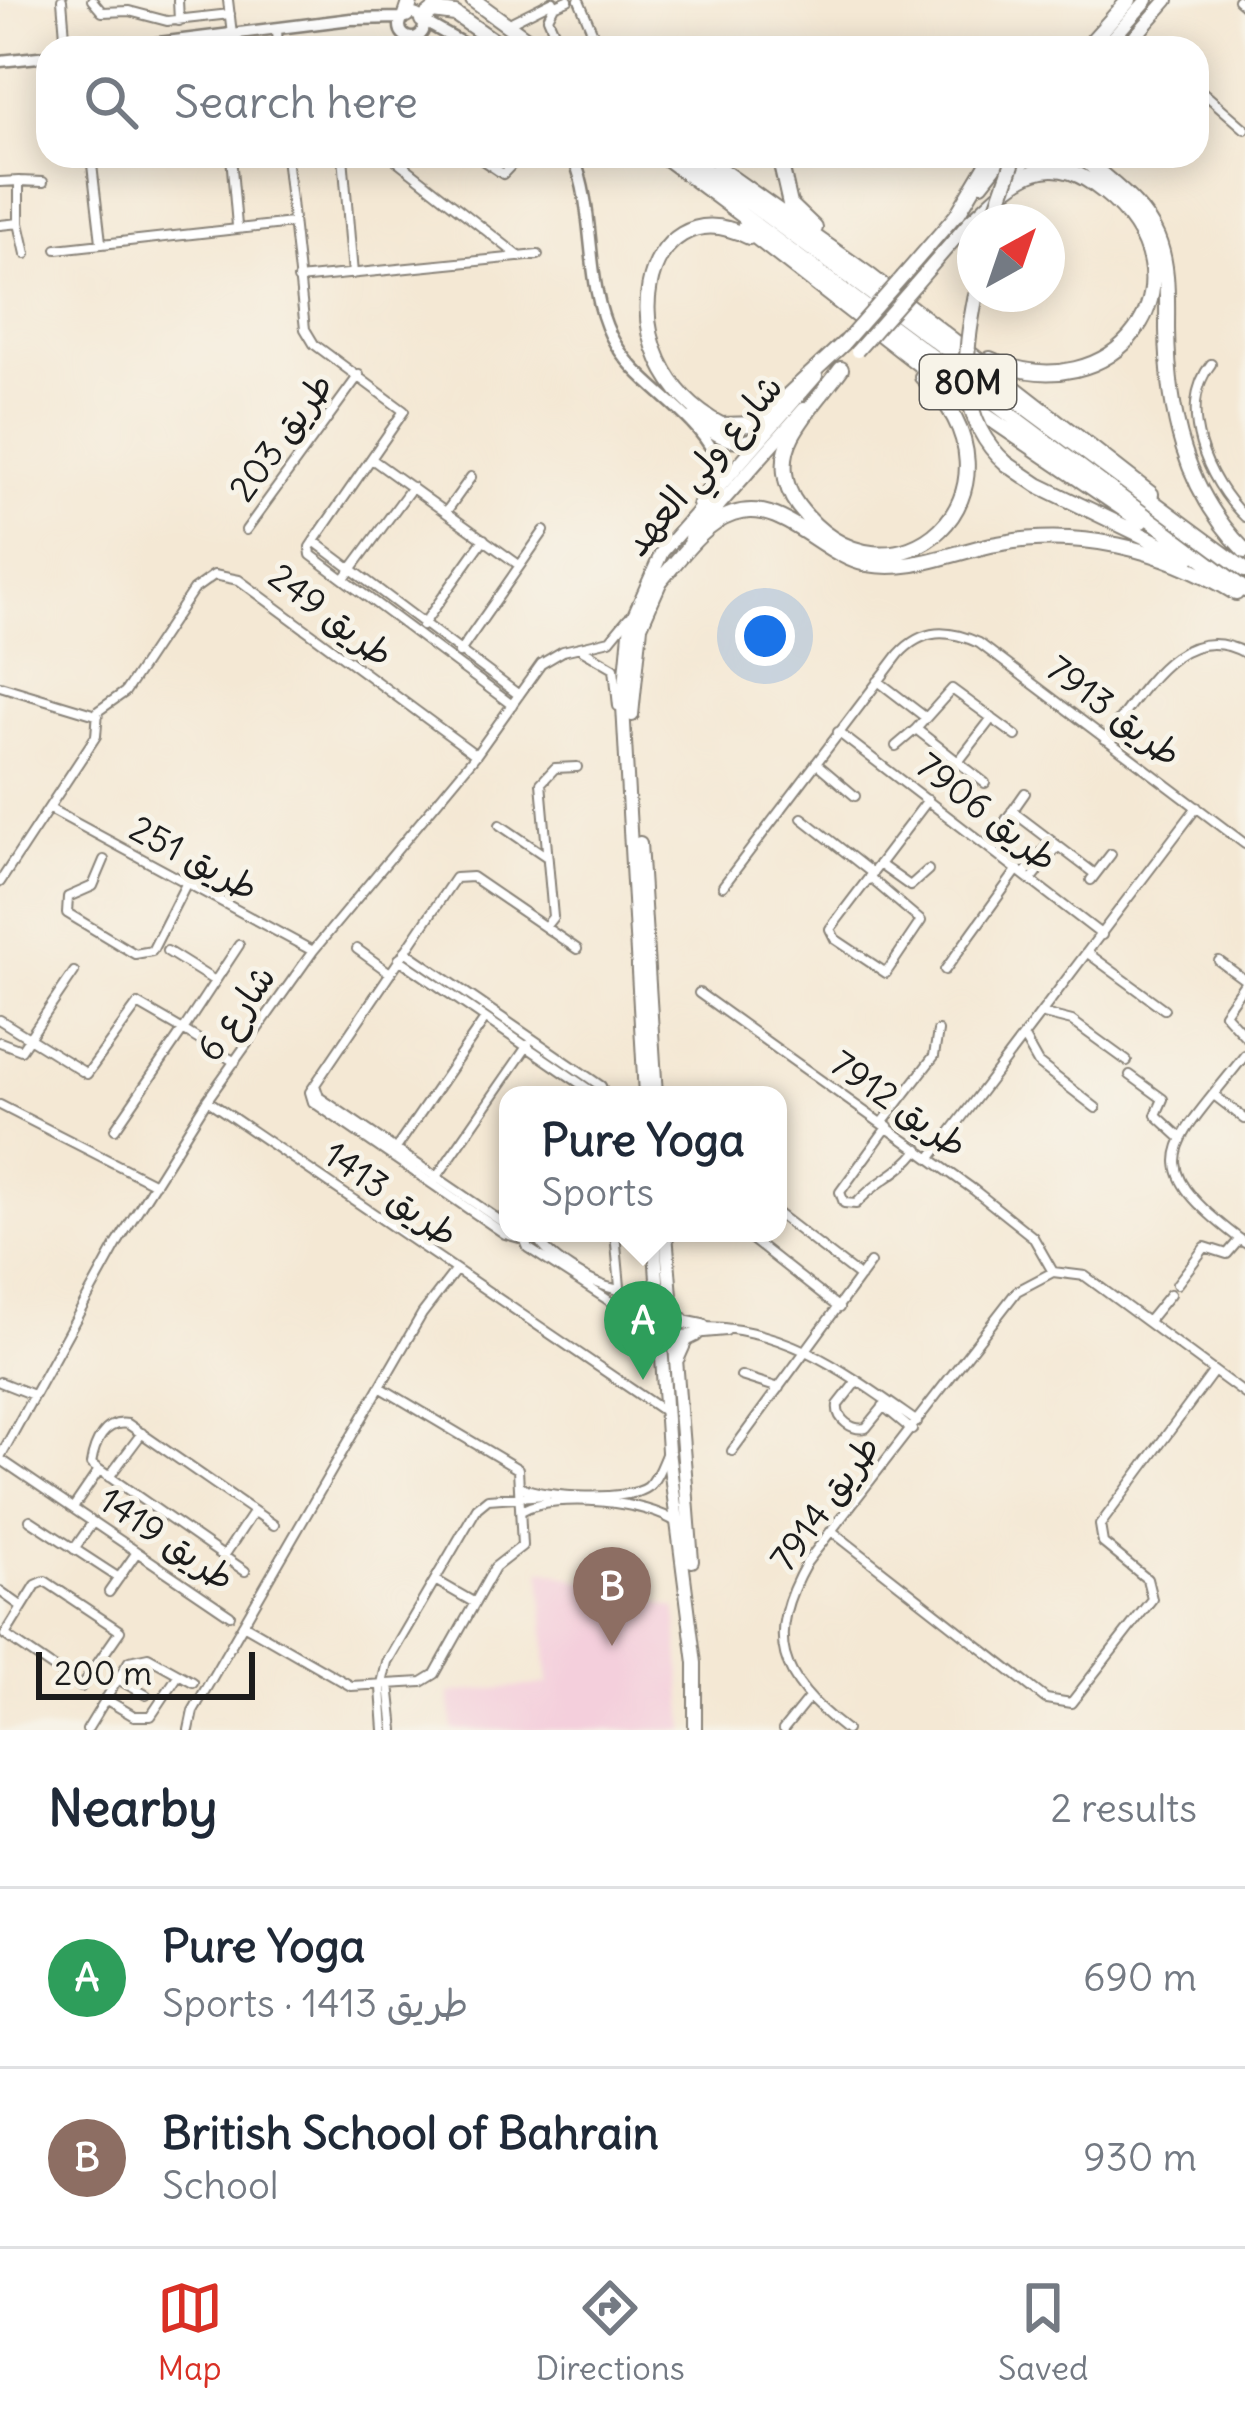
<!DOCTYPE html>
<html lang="en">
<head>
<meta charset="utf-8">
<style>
  :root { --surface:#fff; --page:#f2f2f3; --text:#1f2937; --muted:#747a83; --line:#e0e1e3; --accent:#d93025 }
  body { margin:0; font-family:Delius,"Playpen Sans Arabic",sans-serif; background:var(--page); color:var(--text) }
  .compass { position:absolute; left:957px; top:204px; width:108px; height:108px; border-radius:50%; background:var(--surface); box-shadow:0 6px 30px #0003; rotate:40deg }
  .scale { position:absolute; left:36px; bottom:30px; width:219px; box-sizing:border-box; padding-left:12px; border:6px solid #1c1c1c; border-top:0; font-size:33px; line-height:42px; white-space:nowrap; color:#1c1c1c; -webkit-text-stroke:9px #f7f3e8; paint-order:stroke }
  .you { position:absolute; left:765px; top:636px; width:42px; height:42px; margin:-30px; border:9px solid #fff; border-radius:50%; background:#1a73e8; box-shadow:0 0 0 18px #1a73e833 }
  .badge { display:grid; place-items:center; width:78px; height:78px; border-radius:50%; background:var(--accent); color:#fff; font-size:39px; font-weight:700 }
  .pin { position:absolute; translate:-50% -99px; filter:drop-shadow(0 3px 6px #0008) }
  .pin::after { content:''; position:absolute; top:63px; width:42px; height:36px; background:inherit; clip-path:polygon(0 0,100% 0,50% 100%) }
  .popup { position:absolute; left:499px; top:1086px; width:288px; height:156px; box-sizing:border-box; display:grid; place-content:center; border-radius:24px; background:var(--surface); filter:drop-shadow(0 3px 9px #0005); font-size:39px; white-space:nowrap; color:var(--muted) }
  .popup b { font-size:45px; color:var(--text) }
  .popup::after { content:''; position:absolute; left:50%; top:100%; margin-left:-24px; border:24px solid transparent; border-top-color:var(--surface) }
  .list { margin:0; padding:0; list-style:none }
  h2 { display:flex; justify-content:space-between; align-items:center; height:156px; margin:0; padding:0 48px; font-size:51px }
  h2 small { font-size:39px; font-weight:400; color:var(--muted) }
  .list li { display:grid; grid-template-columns:78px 1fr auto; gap:36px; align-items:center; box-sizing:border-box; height:180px; padding:0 48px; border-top:3px solid var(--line) }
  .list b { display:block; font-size:45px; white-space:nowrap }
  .list p { margin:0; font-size:39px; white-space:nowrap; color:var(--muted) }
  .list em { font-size:39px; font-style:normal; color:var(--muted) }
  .icon { flex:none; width:66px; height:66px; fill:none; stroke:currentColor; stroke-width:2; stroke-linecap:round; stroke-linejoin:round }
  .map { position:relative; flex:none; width:1245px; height:1730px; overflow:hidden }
  .search { position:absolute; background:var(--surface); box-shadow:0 6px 30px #0003; left:36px; right:36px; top:36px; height:132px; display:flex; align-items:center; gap:30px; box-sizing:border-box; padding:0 42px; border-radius:36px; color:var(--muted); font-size:45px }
  .sheet { height:516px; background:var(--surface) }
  nav { display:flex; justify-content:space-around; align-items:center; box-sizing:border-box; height:168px; border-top:3px solid var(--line); background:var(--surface); font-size:33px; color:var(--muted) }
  nav a { display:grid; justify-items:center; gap:6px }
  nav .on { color:var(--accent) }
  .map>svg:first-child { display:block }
</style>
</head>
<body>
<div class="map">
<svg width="1245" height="1730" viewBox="0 0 1245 1730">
  <rect width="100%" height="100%" fill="#f7f3e8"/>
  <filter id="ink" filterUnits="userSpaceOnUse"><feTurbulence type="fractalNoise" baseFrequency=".00833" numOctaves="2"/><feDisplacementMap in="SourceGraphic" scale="24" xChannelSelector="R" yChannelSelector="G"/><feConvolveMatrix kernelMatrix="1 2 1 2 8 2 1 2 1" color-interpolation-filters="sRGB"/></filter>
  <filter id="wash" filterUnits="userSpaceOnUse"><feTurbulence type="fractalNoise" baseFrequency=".004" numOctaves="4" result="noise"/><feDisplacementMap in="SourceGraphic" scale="48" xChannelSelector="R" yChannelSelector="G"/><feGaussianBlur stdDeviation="2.7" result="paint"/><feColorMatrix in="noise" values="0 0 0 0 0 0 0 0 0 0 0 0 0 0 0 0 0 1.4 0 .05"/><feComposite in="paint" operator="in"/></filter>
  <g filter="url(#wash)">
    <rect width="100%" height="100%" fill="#f4e8d4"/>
    <!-- built -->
    <path fill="#f4cfdc" d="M541,1569L676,1608L685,1730H453L449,1693L548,1684Z"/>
  </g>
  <g filter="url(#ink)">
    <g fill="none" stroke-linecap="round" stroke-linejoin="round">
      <!-- street casing -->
      <g stroke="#888278" stroke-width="12">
        <path id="street" d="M62,0L66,48
          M92,0L102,12L129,11L167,21L230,14
          M178,0L179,21
          M228,0L232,34
          M579,0L599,48
          M1238,0L1245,6
          M513,21L553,1
          M277,29L278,48
          M1137,36L1152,48
          M561,48L548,18L554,6L568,0
          M1197,87L1245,129
          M91,156L101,242
          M231,156L237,226
          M286,156L305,329L314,344L404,411L314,541
          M343,156L353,274
          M391,156L520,257
          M476,156L503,174L520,156
          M19,181L43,182
          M0,182L19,181V223L0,225
          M19,223L26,254
          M57,249L292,223
          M298,279L538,255
          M1211,364C1176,408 1207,481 1245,517
          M373,460L519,565
          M446,512L471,477
          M246,530L359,375
          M344,579L412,487
          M422,626L484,539
          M583,650L614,668L618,706
          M459,653L544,531
          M878,681L925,717
          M0,686L96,715
          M512,705L311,555L310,547L314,541L519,695
          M916,729L952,689L1016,736
          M838,732L1102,935
          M1105,739C1140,696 1180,617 1245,653
          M896,746L916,729L985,783
          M958,762L992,718
          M816,763L855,796
          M50,809L313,951
          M1012,811L1095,874
          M802,818L872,873
          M1006,820L1025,793
          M500,825L547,857
          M104,860L93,886L68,897L67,913L135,954L152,951L185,886
          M879,864L910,886L928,870
          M1024,874L1051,841
          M869,877L921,921L886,973L835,939L830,929L928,800
          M1031,880L1058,846
          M1091,880L1111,854
          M0,882L96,736L98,711L125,692L193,590L214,575L239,580L476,755
          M723,886L899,654C923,628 948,629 979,643L1245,844
          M545,927L553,917L541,783L555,768L577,767
          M357,949L390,973
          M167,951L215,981
          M405,951L601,1086L605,1095
          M1089,954L1164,1009
          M399,959L597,1095
          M1219,961L1245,980
          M945,970L1018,869
          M1245,983L1224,1013L1245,1036
          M699,993L974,1190L1033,1237L1053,1272
          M1044,1014L1072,1021L1127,1061
          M0,1020L87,1074L138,1004L183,1030L115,1129
          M1025,1040L1038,1063L1096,1108
          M0,1042L21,1050L74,972
          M1245,1055C1173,1148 1135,1161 1245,1243
          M235,1062L183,1030L239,945
          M1130,1075L1163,1099L1156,1115L1181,1138
          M315,1085L319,1097L508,1226
          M1214,1095L1245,1119
          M207,1100L665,1412
          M0,1105L155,1184
          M883,1122L934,1056L938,1031
          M888,1126L840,1192L844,1203L856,1204C878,1178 896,1178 919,1149
          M395,1150L485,1019
          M931,1158L1197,807
          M434,1181L528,1045
          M778,1214L860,1277
          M522,1233L528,1248L622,1309
          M534,1233C546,1258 592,1285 619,1290
          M536,1233L523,1239L505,1234L313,1102L310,1092L455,878L472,877L577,949
          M615,1233L623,1319
          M744,1233L839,1308
          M1177,1284L1205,1247L1227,1254L1240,1239
          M1148,1321L1170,1294
          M699,1327C786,1325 850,1375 917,1422
          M670,1336L726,1331
          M741,1376L779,1388
          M0,1382L33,1395
          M856,1382L838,1405C836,1420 853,1431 866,1428L884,1406
          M883,1406L912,1430
          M732,1451L870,1263
          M0,1457L118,1242L207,1100L313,951L476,755L541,664L563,651L610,640L628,618
          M0,1459L230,1615
          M109,1477L142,1433
          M522,1487C542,1498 631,1501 648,1487C658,1478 662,1463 667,1452
          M73,1508L99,1470
          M523,1510C556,1492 648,1501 677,1523
          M30,1520L119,1578
          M833,1532L1046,1699L1071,1703L1152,1599L1147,1579L1103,1543L1100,1525L1214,1371
          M74,1549L93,1522
          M224,1556L254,1511
          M245,1571L91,1464C94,1444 104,1420 128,1424L274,1525
          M435,1580L475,1603
          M45,1581L120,1631L81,1687L5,1635L36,1585Z
          M0,1591L21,1606
          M109,1592L137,1552
          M243,1624L351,1686L422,1682L435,1674L495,1567L522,1546L518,1469L380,1387
          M116,1678L146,1695
          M389,1684L394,1730
          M105,1699L134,1716H151L179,1674
          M87,1730L129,1661L148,1657L193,1682
          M189,1730L193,1711L422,1314L455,1271
          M384,1730L381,1688L387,1662L477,1508L488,1499L546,1495
          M783,1730L808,1699
          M846,1730C779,1678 764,1638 807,1562L1017,1291L1053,1272L1085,1276L1245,1394"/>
      </g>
      <!-- secondary casing -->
      <g stroke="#888278" stroke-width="15">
        <path id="secondary" d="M400 26a12 12 0 1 1 24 0a12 12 0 1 1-24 0Z
          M423,21L471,48
          M118,48L351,19L402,18
          M0,61L48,56
          M573,156C597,214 584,281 611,336C635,384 690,407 714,453V478L698,504
          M692,417C715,437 736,453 764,430"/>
      </g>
      <!-- primary casing -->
      <g stroke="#888278" stroke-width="16">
        <path id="primary" d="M1104,48L1147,0
          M1125,48L1167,0
          M1007,181L1030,156
          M982,184L1004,156
          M903,276L961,209
          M915,285L973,218
          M690,538L804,409
          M632,715L641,626L664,574
          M640,843L656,1095
          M645,1095L623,706L631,622L662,552L816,376
          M654,1233L668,1451L695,1663V1730
          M666,1233L692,1561
          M674,1310L684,1322L703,1326
          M678,1358L686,1340L696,1335"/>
      </g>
      <!-- highway casing -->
      <g stroke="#888278" stroke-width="18">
        <path id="highway" d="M473,0L539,48
          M406,15L411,0
          M422,20L433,11L455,14L504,48
          M1086,48L1129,0
          M663,156L1245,590
          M686,156L1245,570
          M779,156L790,204L815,228
          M1081,156C1108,182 1142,202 1157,237C1169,265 1167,299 1167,329C1168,413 1184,489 1245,551
          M718,168L869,275L1151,494
          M958,213L992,156
          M970,222C989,205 1011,180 1035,172C1061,163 1083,175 1103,191C1218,282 1112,415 990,359
          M744,228L979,411L1141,521
          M749,237C641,182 601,361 721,425L757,424L844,343
          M841,369C825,391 804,413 792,436C780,459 783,486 798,506C891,628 1043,490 922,377
          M1007,464L1038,485L1189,558
          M660,581C680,558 703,524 733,514C782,497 821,555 866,564C910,572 949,554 991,545C1076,527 1163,548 1236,593"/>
      </g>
      <!-- street -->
      <use href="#street" stroke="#fff" stroke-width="8"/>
      <!-- secondary -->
      <use href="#secondary" stroke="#fff" stroke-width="10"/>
      <!-- primary -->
      <use href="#primary" stroke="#fff" stroke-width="12"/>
      <!-- highway -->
      <use href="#highway" stroke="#fff" stroke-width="14"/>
      <!-- primary-bridge casing -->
      <g stroke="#888278" stroke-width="16" stroke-linecap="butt">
        <path id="primary-bridge" d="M844,343L903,276
          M857,351L915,285"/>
      </g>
      <!-- highway-bridge casing -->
      <g stroke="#888278" stroke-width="18" stroke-linecap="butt">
        <path id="highway-bridge" d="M992,222L1015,156
          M976,294C964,355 955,419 1007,464"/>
      </g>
      <!-- primary-bridge -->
      <use href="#primary-bridge" stroke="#fff" stroke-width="12"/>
      <!-- highway-bridge -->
      <use href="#highway-bridge" stroke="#fff" stroke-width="14"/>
    </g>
  </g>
  <g text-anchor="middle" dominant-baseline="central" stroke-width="10" stroke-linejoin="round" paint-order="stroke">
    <!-- shield labels -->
    <rect fill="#f7f3e8" stroke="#5e5c59" stroke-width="3" x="920" y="355" width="96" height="54" rx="9"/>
    <g font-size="33" font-weight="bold" fill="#1c1c1c">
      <text x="968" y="382">80M</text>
    </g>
    <!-- street labels -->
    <g font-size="36" fill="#1c1c1c" stroke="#f7f3e8">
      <text transform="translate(281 437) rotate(-54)">طريق 203</text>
      <text transform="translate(703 465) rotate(-50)">شارع ولي العهد</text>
      <text transform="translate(331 615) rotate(37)">طريق 249</text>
      <text transform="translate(1114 711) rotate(37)">طريق 7913</text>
      <text transform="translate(987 812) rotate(38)">طريق 7906</text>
      <text transform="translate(194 858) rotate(28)">طريق 251</text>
      <text transform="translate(236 1013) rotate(-55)">شارع 6</text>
      <text transform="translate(899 1104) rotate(35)">طريق 7912</text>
      <text transform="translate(391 1194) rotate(35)">طريق 1413</text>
      <text transform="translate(825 1503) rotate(-54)">طريق 7914</text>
      <text transform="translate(167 1539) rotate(34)">طريق 1419</text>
    </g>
  </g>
</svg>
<svg class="compass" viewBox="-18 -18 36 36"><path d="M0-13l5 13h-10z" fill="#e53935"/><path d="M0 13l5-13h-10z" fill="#747a83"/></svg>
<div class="scale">200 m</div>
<div class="you"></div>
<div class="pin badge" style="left:643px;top:1380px;background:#2e9e5b">A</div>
<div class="popup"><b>Pure Yoga</b>Sports</div>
<div class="pin badge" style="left:612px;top:1646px;background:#8d6e63">B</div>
<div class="search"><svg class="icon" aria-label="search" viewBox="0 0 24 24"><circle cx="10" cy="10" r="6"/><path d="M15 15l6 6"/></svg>Search here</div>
</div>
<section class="sheet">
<h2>Nearby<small>2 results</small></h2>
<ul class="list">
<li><span class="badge" style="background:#2e9e5b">A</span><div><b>Pure Yoga</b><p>Sports · طريق 1413</p></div><em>690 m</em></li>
<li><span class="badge" style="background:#8d6e63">B</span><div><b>British School of Bahrain</b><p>School</p></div><em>930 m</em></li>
</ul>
</section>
<nav>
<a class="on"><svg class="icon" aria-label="map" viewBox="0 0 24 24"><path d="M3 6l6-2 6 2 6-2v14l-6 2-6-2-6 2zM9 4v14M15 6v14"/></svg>Map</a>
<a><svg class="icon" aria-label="directions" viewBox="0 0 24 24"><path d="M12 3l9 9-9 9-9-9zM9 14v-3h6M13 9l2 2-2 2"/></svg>Directions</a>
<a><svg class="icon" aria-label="saved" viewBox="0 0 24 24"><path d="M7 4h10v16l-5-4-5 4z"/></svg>Saved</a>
</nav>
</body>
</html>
